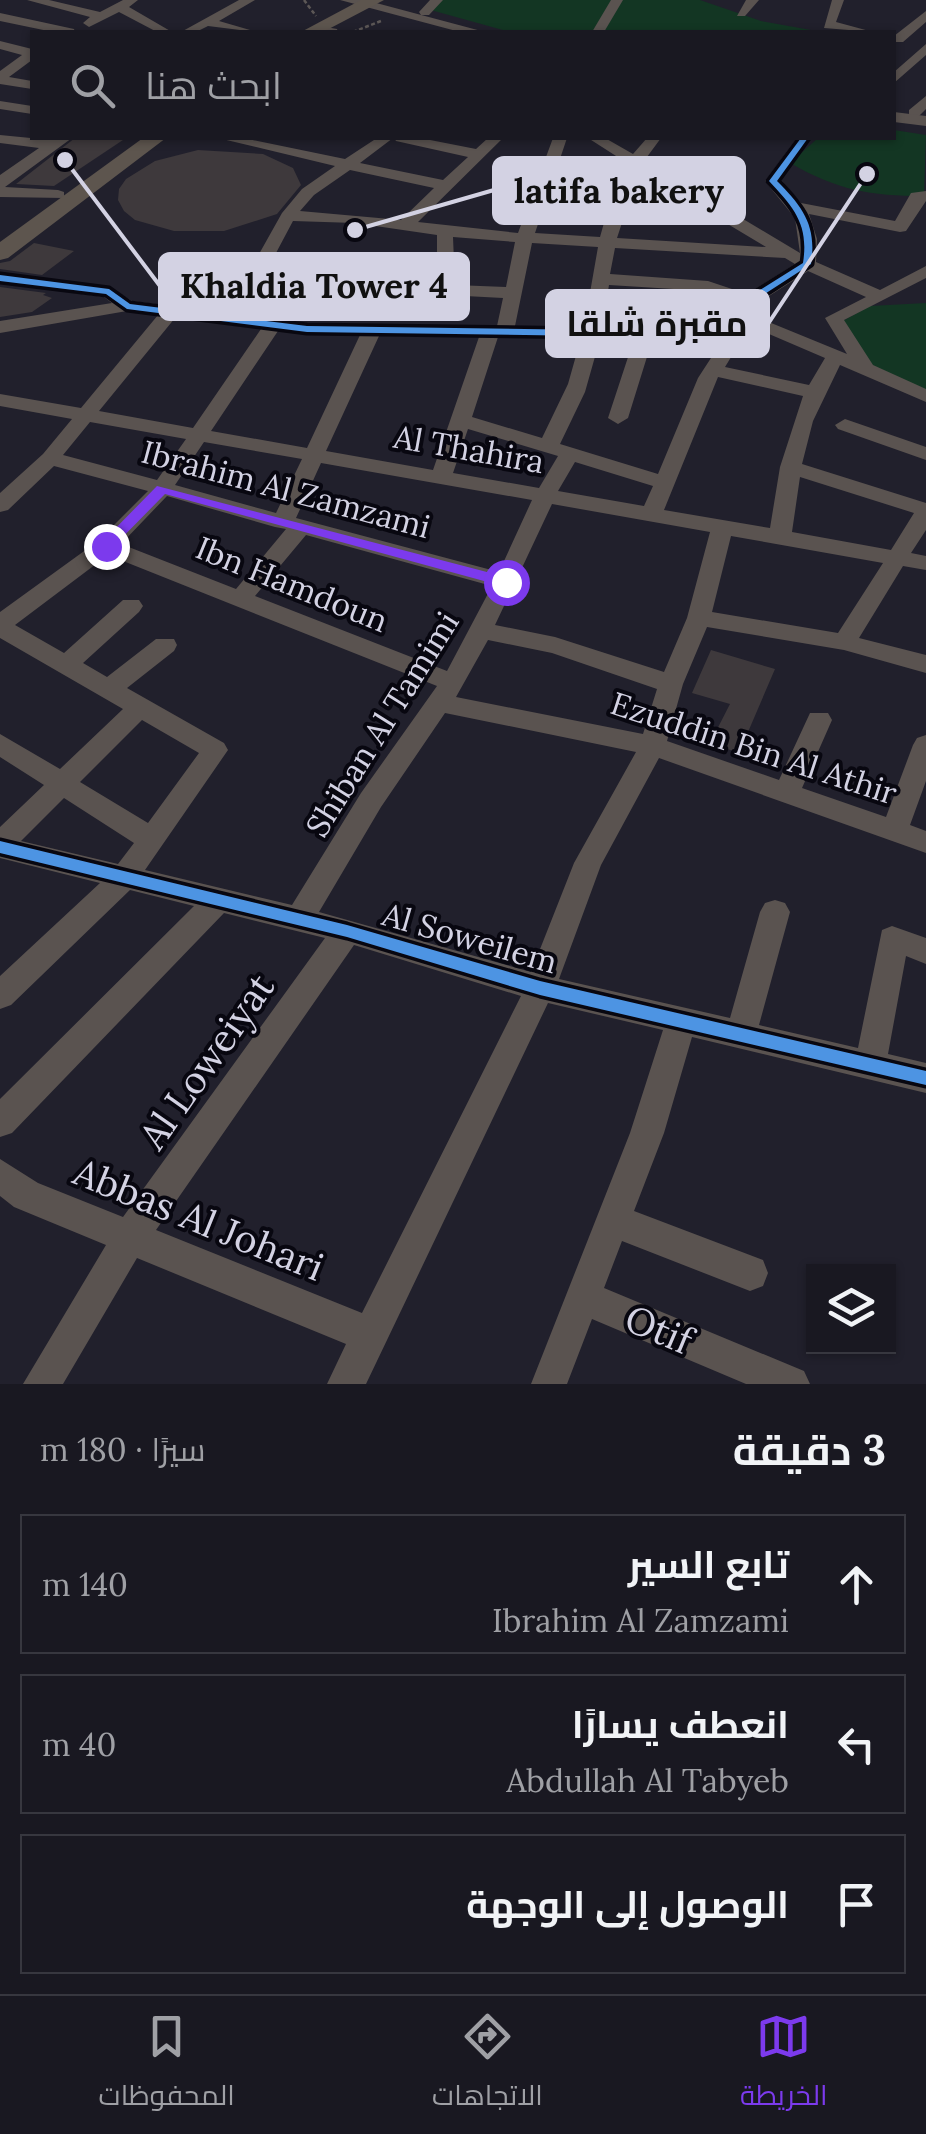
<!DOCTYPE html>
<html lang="ar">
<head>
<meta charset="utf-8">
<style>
  :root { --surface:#191821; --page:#26252e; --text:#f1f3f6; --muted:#9fa0a5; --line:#37373f; --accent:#7c3aed }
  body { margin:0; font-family:Lora,Cairo,serif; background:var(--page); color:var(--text); direction:rtl }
  .controls { position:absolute; right:30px; bottom:30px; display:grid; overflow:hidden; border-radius:0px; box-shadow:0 2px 8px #0004 }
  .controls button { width:90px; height:90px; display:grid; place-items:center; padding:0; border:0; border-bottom:2px solid var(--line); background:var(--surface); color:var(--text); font:50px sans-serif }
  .stop { position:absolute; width:30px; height:30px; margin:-22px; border:8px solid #7c3aed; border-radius:50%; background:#fff }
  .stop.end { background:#7c3aed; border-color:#fff; box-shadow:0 2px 10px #0008 }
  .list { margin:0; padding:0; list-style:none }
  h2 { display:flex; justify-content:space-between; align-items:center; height:130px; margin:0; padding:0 40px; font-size:42px }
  h2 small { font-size:32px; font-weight:400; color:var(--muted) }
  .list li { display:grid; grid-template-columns:65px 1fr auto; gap:30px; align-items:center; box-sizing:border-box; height:140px; margin:0 20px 20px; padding:0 20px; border:2px solid var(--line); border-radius:0px }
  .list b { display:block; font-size:38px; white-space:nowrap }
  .list p { margin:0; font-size:32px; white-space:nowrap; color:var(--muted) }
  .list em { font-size:32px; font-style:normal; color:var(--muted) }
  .icon { flex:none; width:55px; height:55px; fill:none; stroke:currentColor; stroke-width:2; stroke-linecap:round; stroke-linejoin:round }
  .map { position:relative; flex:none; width:926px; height:1384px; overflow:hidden; direction:ltr }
  .search { position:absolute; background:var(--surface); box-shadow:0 2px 8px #0004; left:30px; right:30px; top:30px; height:110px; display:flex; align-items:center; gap:25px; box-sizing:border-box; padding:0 35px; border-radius:0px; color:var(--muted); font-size:38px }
  .sheet { height:610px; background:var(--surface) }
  nav { display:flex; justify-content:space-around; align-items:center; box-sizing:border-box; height:140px; border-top:2px solid var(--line); background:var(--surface); font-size:28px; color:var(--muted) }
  nav a { display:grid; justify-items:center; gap:5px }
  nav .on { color:var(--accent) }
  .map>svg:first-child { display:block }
</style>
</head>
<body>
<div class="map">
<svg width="926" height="1384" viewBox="0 0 926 1384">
  <rect width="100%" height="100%" fill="#21202c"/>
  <!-- green -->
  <path fill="#133623" d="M438,0H700L761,21L822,32H510L427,9Z
    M894,130L926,135L924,196C870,196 837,190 790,163L818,138H894Z
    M926,303V390L863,361L839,323L870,306Z"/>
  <!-- building -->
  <path fill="#3e393c" d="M75,138H126L54,186L16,184Z
    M198,150L263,154L293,168L301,185L277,214L224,231H174L135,220L124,211L118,200L119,189L126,179L155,161Z
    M34,243L74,251L42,275L0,269V263L10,261Z
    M0,287L46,293L43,295L52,298L32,312L0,317Z
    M711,650L775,669L739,753L710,743L730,704L692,693Z"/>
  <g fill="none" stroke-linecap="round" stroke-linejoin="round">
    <!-- path -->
    <path stroke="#5c5756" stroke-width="2.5" stroke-dasharray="4 2.5" stroke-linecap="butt" d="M304,0L316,16
      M353,32L381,21"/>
    <!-- minor -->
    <path fill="#5a5350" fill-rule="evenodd" d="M27,0H49L100,12L123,0H138L129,7L172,32H157L119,12L89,27L83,23L90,17Z
      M239,0H255L219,21L257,32L208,26L196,32H181Z
      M430,0H443L429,15H421L419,12Z
      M611,0H623L604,32H592Z
      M746,0H759L745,16H737Z
      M832,0H844L836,22L873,32L824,28Z
      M926,11V22L903,42H894V36Z
      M0,13L74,29L75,32H53L0,21Z
      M326,27L337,29L338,32H321Z
      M0,41L32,49V60L9,77L32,81V89L0,84V71L22,55L0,49Z
      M926,44V55L894,83V72Z
      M926,96V109L919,116H909V110Z
      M0,101L32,106V114L0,109Z
      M0,135L51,140L72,138L5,187L58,190L64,192V198L0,197V175L39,148L0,143Z
      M218,138H243L345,159L377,138H393L360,163L443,180L468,157L396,141L394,138H420L476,149L488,138H503L418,222L518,233L553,138H567L535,233L600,237L613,191L627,163L588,138H605L633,154L647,138H661L644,161L709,199L714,171L727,168L723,207L800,253L795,218L765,181L797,138H811L781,180L801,203L895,221L911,193L926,191V201L906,231L900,232L809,214L817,239L816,262L880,290L926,266V278L844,320L873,365L926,389V402L840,365L813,421L802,464L926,503V530L911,553L926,556V570L903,566L859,638L926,655V673L844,650L707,627L683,684L667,741L779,780L810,713H828L832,720L802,788L886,817L913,745L917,738L926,735V781L910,825L926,831V853L659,758L601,865L559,979L730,1018L760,912L765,903L775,900L785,903L790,912L759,1025L858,1048L882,930L892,926L926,938V964L906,956L888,1054L926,1063V1093L692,1037L664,1133L634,1211L763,1260L768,1273L763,1286L750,1291L622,1241L604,1288L804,1371L810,1384H746L592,1319L567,1384H531L630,1133L663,1030L548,1003L366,1384H327L346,1344L137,1258L63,1384H23L106,1245L14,1207L0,1196V1159L38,1183L123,1217L325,938L224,913L12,1133L0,1137V1099L194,906L130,890L11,1005L0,1009V976L100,883L0,858V827L44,785L0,757V734L60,769L123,709L0,638V612L98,541L148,491L54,466L8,510L0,512V493L43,454L72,419L0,406V394L81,408L158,315L127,311L0,333V321L112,303L104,297L0,283V273L109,287L132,301L226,313L282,213L302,189L335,166ZM350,170L434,188L401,220L300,211L314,195ZM639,171L766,247L617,238ZM293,221L355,223L437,235V290L446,295L503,298L497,326L307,323L243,315ZM453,237L515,242L506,287L455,285ZM532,243L598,247L584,327L515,326ZM615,248L785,258L795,264L747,294L708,281L610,274ZM808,271L866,297L825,318L847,354L744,312ZM609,285L706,291L735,302L697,311L659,333L602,328ZM726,317L735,321L698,378L658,474L560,444L585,392L600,339L633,342L608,418L618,424L628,418L651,344C678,346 699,321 726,317ZM175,318L261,329L193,428L99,411ZM750,326L825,358L809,385L725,367ZM278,331L360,335L307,448L211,431ZM379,336L479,337L433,470L326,451ZM498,337L581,338L568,384L542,438L472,417ZM718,377L803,396L780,467L770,528L664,510ZM90,422L186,439L157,480L63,455ZM468,429L558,456L539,488L453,473ZM204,442L302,459L276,513L175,485ZM575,462L653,486L644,506L558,491ZM321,463L532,500L499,572L296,518ZM800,477L914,513L891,550L792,532ZM167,496L275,527L286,529L236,589L121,544ZM552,504L710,532L687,618L664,672L555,637L495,625ZM306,535L492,586L447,671L255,596ZM731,536L883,563L838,633L712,612ZM108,555L437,686L361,793L292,905L145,870L228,750L224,743L127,688L174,651L177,645L174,639H156L107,677L83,663L139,612L143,606L139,600H123L64,653L15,625ZM488,640L552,653L657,689L643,734L456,697ZM445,713L636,752L574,863L531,972L319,912L381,807ZM142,720L199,753L148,823L80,782ZM64,798L134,843L118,864L21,841ZM354,945L521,996L362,1313L156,1230Z
      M845,419L926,447V460L838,429L835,425Z"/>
    <!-- tertiary -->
    <path fill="#5a5350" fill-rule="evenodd" d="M340,0H365L485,32H460Z
      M894,112L926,116V126L894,122Z"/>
    <!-- secondary -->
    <path fill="#5d554e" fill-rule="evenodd" d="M361,0H384L323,32H301Z
      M143,138H166L8,258L0,260V242Z"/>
    <!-- cycleway casing -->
    <g stroke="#080710" stroke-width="7">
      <path id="cycleway" d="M801,138H808L777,181C803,207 817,226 811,264L737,312L706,317L662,342L591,336L307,332L127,309L106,294L0,281V275L109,289L130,304L307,326L591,330L660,336L700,313L731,308L803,263C809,224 794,208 769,181Z
        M0,841L347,925L540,981L926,1071V1085L540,995L347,937L0,853Z"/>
    </g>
    <!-- cycleway -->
    <use href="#cycleway" fill="#4d94e3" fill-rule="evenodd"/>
  </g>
  <!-- route -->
  <path fill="#7c3aed" d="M157,486L506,577L514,582L506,587L165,494L111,549H101V543Z"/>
  <g text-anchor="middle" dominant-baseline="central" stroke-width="8" stroke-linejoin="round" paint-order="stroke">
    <!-- street labels -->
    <g font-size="32" fill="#d3d2e3" stroke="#080710">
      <text transform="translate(469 449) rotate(10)">Al Thahira</text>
      <text transform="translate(286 489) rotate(15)">Ibrahim Al Zamzami</text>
      <text transform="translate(292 584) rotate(22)">Ibn Hamdoun</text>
      <text transform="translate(382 724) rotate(-58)">Shiban Al Tamimi</text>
      <text transform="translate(754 748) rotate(18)">Ezuddin Bin Al Athir</text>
      <text transform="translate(470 938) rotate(16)">Al Soweilem</text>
    </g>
    <!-- near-street labels -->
    <g font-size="38" fill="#d3d2e3" stroke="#080710">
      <text transform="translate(206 1061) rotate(-55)">Al Loweiyat</text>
      <text transform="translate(199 1219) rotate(22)">Abbas Al Johari</text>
      <text transform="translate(659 1329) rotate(23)">Otif</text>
    </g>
  </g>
  <!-- callouts -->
  <path fill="none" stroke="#d3d2e3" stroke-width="4" d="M355 230L494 190M65 160L160 286M867 174L768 324"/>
  <g fill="#d3d2e3" stroke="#080710" stroke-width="4">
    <circle cx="355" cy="230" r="10"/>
    <circle cx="65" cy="160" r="10"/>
    <circle cx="867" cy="174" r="10"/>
  </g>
  <g fill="#d3d2e3" stroke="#d3d2e3" stroke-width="4">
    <rect x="494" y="158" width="250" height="65" rx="10"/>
    <rect x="160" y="254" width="308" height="65" rx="10"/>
    <rect x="547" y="291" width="221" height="65" rx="10"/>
  </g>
  <g font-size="35" text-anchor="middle" font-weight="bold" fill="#111">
    <text x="619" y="203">latifa bakery</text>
    <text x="314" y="298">Khaldia Tower 4</text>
    <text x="657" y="336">مقبرة شلقا</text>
  </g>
</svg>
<div class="controls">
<button><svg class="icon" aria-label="layers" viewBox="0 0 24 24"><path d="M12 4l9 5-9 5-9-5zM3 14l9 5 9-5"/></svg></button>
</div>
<div class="stop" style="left:506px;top:582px"></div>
<div class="stop end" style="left:106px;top:546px"></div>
<div class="search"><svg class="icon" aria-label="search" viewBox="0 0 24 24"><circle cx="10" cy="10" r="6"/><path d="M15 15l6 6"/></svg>ابحث هنا</div>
</div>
<section class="sheet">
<h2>3 دقيقة<small>سيرًا · 180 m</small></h2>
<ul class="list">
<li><svg class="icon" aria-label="ahead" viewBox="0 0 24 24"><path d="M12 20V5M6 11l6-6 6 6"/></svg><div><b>تابع السير</b><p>Ibrahim Al Zamzami</p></div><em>140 m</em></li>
<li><svg class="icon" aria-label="left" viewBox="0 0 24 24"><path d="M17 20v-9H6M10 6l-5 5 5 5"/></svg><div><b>انعطف يسارًا</b><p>Abdullah Al Tabyeb</p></div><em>40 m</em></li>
<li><svg class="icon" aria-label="arrive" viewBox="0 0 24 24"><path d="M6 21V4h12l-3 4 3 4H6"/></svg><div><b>الوصول إلى الوجهة</b></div></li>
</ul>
</section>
<nav>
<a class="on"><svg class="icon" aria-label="map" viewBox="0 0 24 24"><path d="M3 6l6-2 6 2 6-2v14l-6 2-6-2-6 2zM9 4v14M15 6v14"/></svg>الخريطة</a>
<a><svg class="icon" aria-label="directions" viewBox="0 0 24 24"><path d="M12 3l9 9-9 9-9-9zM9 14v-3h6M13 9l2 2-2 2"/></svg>الاتجاهات</a>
<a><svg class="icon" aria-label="saved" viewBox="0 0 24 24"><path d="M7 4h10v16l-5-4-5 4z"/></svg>المحفوظات</a>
</nav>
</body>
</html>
